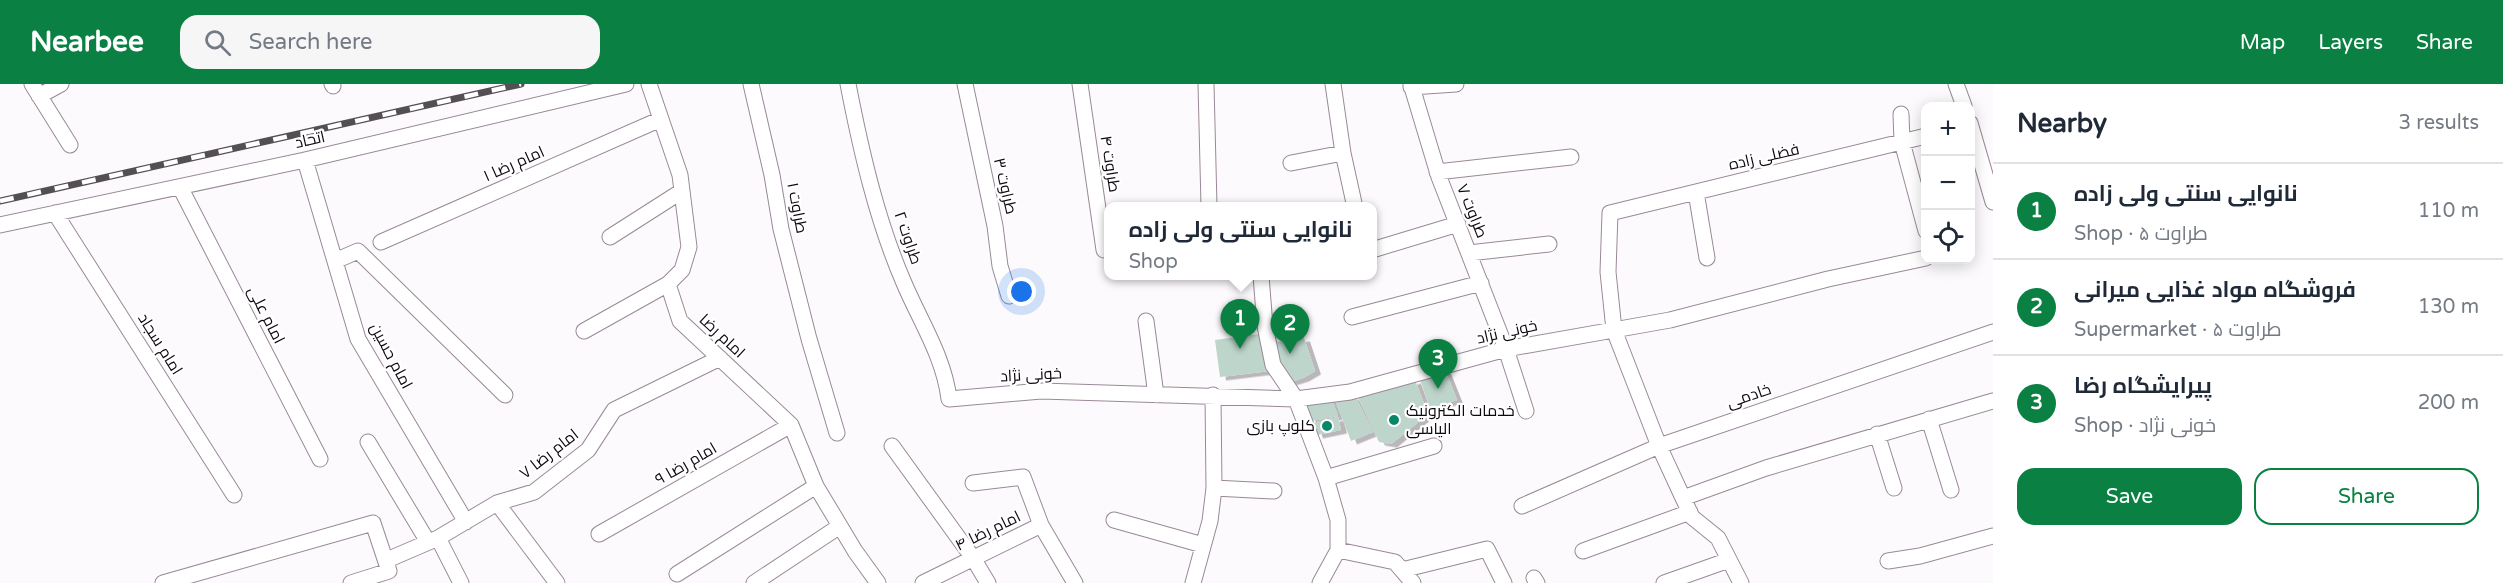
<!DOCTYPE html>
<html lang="en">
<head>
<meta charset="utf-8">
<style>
  :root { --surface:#fff; --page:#f6f6f7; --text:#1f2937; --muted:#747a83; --line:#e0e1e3; --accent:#0b8043 }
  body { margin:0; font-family:"Varela Round",Cairo,sans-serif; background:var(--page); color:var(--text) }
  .controls { position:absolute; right:18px; top:18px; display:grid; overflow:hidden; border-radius:12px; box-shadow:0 3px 15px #0003 }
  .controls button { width:54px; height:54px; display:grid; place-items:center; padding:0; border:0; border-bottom:2px solid var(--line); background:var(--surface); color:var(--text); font:30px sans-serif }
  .you { position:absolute; left:1022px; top:208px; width:21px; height:21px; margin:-15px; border:4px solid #fff; border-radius:50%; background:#1a73e8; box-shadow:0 0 0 9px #1a73e833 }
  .badge { display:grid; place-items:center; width:39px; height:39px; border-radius:50%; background:var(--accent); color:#fff; font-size:20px; font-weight:700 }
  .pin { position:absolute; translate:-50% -50px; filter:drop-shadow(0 2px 3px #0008) }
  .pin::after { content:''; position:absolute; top:32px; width:21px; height:18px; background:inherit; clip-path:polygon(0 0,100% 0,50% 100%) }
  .popup { position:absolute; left:1104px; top:118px; width:273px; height:78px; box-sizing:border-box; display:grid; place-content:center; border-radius:12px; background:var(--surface); filter:drop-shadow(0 2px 4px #0005); font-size:20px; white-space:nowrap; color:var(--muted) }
  .popup b { font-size:22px; color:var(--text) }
  .popup::after { content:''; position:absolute; left:50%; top:100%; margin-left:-12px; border:12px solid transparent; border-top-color:var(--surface) }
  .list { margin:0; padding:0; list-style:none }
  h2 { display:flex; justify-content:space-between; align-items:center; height:78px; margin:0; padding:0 24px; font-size:26px }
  h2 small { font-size:20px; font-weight:400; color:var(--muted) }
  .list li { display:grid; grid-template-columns:39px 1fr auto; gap:18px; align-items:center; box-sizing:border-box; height:96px; padding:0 24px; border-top:2px solid var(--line) }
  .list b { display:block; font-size:22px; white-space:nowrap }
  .list p { margin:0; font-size:20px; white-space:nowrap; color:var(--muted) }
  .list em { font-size:20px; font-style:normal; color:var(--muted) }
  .actions { display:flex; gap:12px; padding:18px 24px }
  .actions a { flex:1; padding:14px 0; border:2px solid var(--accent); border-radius:18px; text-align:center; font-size:21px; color:var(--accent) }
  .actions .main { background:var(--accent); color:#fff }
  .icon { flex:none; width:33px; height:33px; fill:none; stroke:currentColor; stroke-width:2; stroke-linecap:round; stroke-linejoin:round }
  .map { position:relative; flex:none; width:1993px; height:499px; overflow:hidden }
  header { display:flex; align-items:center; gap:36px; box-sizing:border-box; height:84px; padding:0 30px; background:var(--accent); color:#fff }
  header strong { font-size:28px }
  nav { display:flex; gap:33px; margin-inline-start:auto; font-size:21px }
  .search { width:420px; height:54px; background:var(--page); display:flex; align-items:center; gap:15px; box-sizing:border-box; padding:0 21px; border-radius:18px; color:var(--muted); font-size:22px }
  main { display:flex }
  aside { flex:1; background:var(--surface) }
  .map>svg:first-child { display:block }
</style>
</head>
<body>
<header>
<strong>Nearbee</strong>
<div class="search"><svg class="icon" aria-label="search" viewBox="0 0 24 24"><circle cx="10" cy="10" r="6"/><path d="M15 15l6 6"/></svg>Search here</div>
<nav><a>Map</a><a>Layers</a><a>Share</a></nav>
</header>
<main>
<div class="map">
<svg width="1993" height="499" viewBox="0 0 1993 499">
  <defs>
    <filter id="shadow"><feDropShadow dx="6" dy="3.5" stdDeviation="0" flood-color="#0004"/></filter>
  </defs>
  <rect width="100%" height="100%" fill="#fdfafd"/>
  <!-- building -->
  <path fill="#bdd5cb" filter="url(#shadow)" d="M1259,250L1269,287L1220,293L1215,256Z
    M1304,254L1315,287L1303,294L1290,298L1269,259Z
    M1445,286L1457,316L1430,324L1419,293Z
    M1415,296L1428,330L1391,360L1379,358L1358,313Z
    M1352,312L1356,314L1373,348L1351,357L1335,316Z
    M1331,313L1338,332L1311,337L1301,318Z
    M1338,333L1341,346L1317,351L1313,339Z"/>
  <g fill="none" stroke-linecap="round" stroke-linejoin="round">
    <!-- street casing -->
    <g stroke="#998998" stroke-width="17">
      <path id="street" d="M32,0L70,61
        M332,0L333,2
        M649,0L680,91L689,163L682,186L668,200L680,237L791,341L816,402L855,467L878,499
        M751,0L772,91L781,145L809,255L837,349
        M848,0C861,67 877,137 904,199C920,237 944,273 949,315L1041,307L1296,315L1350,308L1506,265L1670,236L1828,195L1926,174
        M965,0L995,142L1000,182L1009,212
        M1080,0L1104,166
        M1206,0L1209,122
        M1333,0L1343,69L1354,119
        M1411,0L1439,93L1506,265L1526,327
        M1956,0L1964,22
        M1411,3L1456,0
        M39,12L61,0
        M1901,30L1902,58L1926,147
        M1970,39L1993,118
        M305,76L358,255L466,438
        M1291,79L1343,69
        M1437,88L1571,73
        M180,103L320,375
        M1696,108L1707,174
        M55,129L234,411
        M0,141L305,76L626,0
        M610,153L682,107
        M381,158L661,35
        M1372,166L1458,140
        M1469,169L1549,160
        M335,177L358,167L505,311
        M1261,192L1265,242L1273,281L1296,315L1326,394L1338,436V466L1395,478L1413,499
        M1352,233L1481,199
        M1146,237L1156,311
        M584,247L668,200
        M1213,311L1214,404
        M1929,335L1951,406
        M1877,350L1894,404
        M368,358L428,458
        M892,362L973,474L988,499
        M1326,394L1434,362
        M973,399L1023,393L1041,441
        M1683,414L1766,384L1993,317
        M497,419L557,499
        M1522,422L1659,362L1993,248
        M1114,436L1203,461
        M599,450L791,341
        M438,454L461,499
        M1583,467L1690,428
        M387,476L438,454L497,419L534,408L588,366L614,326L720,274
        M1888,477L1920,472L1993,452
        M1402,486L1487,465L1504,499
        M677,490L816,402
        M1534,494L1537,499
        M163,499L373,439L389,487L351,499
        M754,499L840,442
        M923,499L1041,441L1075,499
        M1193,499L1210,437L1214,404L1274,407
        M1320,499L1338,466
        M1664,499L1729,476
        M1741,499L1718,454L1692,433L1683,414L1659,362L1614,246L1608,188L1610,129L1926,52"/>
    </g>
    <!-- street -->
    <use href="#street" stroke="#fff" stroke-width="15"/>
    <!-- rail casing -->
    <g stroke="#544f54" stroke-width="7">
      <path id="rail" d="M0,117L521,0"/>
    </g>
    <!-- rail -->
    <use href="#rail" stroke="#fff" stroke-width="4.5" stroke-dasharray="14" stroke-linecap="butt"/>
  </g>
  <!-- markers -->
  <g fill="#088668" stroke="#fff" stroke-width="2">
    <circle cx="1394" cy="336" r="6"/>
    <circle cx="1327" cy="342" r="6"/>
  </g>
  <g text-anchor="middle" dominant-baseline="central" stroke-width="4.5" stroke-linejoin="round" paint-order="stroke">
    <!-- street labels -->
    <g font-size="16" fill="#0f090f" stroke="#fff">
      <text transform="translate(310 56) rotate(-13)">اتحاد</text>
      <text transform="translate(1764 73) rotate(-13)">فضلی زاده</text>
      <text transform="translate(514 80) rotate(-24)">امام رضا ۱</text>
      <text transform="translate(1110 80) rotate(81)">طراوت ۴</text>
      <text transform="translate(1005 102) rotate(77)">طراوت ۳</text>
      <text transform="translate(797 124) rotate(79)">طراوت ۱</text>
      <text transform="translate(1472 127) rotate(68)">طراوت ۷</text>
      <text transform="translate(908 154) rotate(71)">طراوت ۲</text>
      <text transform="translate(266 231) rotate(63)">امام علی</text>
      <text transform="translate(1507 248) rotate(-13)">خونی نژاد</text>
      <text transform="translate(722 252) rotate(43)">امام رضا</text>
      <text transform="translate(160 260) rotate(58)">امام سجاد</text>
      <text transform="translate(391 272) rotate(62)">امام حسین</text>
      <text transform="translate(1031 291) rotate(-3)">خونی نژاد</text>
      <text transform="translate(1749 312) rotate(-19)">خادمی</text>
      <text transform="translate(549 370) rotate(-38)">امام رضا ۷</text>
      <text transform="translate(686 380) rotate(-30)">امام رضا ۹</text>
      <text transform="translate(988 447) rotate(-26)">امام رضا ۴</text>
    </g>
    <!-- poi labels -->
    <g font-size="16" fill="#0f090f" stroke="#fff" text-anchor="start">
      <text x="1406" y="327">خدمات الکترونیک<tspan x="1406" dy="18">الیاسی</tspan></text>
      <text x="1315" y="342" text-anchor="end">کلوپ بازی</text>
    </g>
  </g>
</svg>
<div class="controls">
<button>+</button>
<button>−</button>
<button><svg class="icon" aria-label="locate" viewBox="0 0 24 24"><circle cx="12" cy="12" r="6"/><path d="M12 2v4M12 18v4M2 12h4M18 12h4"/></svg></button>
</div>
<div class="you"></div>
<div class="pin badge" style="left:1240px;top:265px">1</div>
<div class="popup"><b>نانوایی سنتی ولی زاده</b>Shop</div>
<div class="pin badge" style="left:1290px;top:270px">2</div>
<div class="pin badge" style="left:1438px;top:305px">3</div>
</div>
<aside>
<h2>Nearby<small>3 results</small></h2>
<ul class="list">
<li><span class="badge">1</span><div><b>نانوایی سنتی ولی زاده</b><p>Shop · طراوت ۵</p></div><em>110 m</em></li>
<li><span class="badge">2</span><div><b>فروشگاه مواد غذایی میرانی</b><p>Supermarket · طراوت ۵</p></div><em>130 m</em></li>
<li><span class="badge">3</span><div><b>پیرایشگاه رضا</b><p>Shop · خونی نژاد</p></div><em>200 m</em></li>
</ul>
<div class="actions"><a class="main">Save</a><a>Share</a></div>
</aside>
</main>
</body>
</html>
